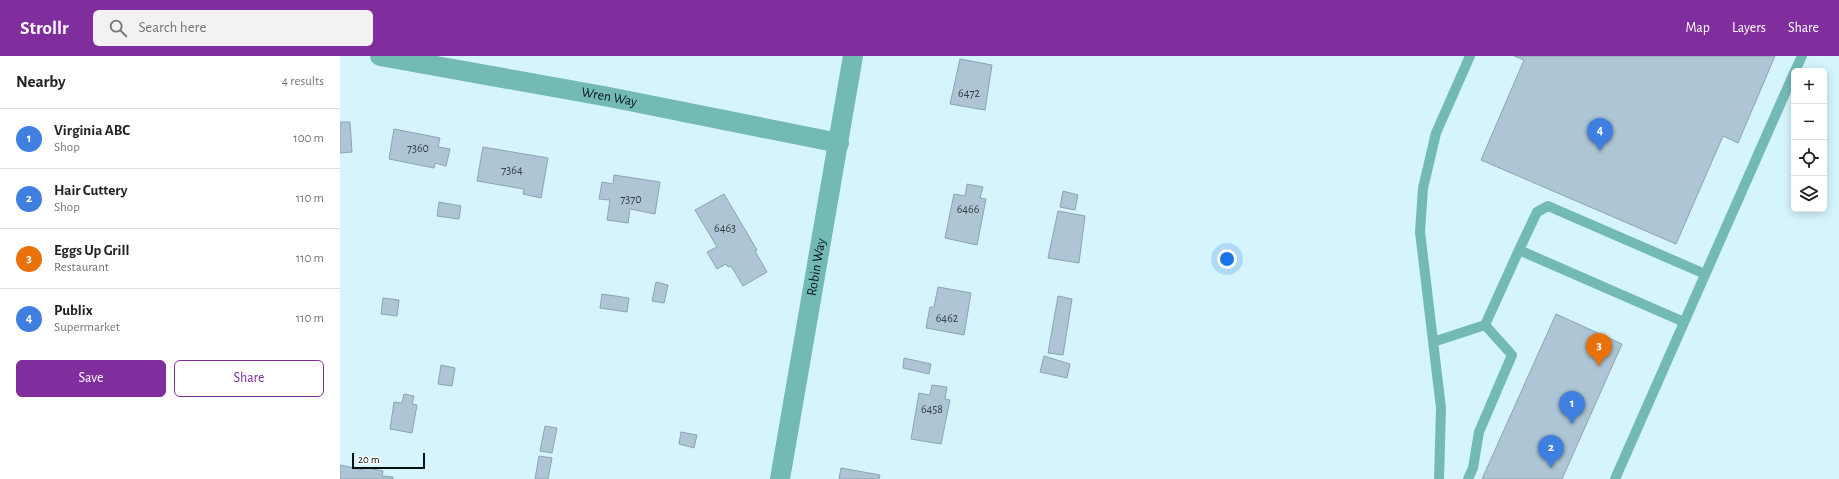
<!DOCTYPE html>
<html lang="en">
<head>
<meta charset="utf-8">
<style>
  :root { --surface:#fff; --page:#f2f2f2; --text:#202124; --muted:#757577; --line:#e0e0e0; --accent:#802e9d }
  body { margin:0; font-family:"Alegreya Sans",sans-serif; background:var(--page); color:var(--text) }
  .controls { position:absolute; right:12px; top:12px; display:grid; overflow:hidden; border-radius:6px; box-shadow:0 2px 10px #0003 }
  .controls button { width:36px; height:36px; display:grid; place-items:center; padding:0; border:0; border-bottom:1px solid var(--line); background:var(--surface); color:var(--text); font:20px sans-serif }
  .scale { position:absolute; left:12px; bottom:10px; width:73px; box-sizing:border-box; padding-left:4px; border:2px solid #061113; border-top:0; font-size:11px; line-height:14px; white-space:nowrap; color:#061113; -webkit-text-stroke:3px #fff; paint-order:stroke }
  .you { position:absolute; left:887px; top:203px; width:14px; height:14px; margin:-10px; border:3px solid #fff; border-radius:50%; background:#1a73e8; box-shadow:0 0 0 6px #1a73e833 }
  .badge { display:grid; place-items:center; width:26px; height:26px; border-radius:50%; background:var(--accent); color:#fff; font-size:13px; font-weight:700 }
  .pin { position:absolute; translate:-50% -33px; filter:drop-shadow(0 1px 2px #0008) }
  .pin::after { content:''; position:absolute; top:21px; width:14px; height:12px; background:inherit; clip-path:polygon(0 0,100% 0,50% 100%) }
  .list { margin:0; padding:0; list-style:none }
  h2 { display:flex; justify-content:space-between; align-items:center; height:52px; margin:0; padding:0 16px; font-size:17px }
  h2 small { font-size:13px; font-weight:400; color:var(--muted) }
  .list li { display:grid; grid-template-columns:26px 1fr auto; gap:12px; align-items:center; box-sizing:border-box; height:60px; padding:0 16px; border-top:1px solid var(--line) }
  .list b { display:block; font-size:15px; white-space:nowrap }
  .list p { margin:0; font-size:13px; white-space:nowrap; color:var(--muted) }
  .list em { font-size:13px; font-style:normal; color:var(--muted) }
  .actions { display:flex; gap:8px; padding:12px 16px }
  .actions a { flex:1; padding:9px 0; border:1px solid var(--accent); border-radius:6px; text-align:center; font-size:14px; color:var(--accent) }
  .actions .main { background:var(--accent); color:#fff }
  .icon { flex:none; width:22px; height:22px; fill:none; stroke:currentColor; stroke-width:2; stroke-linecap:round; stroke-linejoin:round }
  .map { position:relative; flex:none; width:1499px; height:423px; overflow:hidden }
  header { display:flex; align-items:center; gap:24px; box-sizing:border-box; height:56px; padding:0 20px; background:var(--accent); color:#fff }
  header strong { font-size:19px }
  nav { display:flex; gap:22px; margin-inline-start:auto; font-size:14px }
  .search { width:280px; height:36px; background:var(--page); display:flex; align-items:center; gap:10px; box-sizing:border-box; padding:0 14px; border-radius:6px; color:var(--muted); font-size:15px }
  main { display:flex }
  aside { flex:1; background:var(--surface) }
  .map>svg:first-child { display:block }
</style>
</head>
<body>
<header>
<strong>Strollr</strong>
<div class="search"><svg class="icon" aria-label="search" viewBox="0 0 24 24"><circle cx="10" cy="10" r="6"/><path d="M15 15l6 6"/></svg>Search here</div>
<nav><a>Map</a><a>Layers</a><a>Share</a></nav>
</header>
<main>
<aside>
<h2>Nearby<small>4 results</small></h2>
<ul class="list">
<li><span class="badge" style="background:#3f7fe0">1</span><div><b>Virginia ABC</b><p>Shop</p></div><em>100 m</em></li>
<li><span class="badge" style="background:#3f7fe0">2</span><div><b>Hair Cuttery</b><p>Shop</p></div><em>110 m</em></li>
<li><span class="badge" style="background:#e8710a">3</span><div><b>Eggs Up Grill</b><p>Restaurant</p></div><em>110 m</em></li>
<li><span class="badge" style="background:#3f7fe0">4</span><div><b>Publix</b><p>Supermarket</p></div><em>110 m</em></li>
</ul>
<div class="actions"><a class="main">Save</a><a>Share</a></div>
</aside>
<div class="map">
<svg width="1499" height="423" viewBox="0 0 1499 423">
  <rect width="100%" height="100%" fill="#d5f4fb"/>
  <!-- building -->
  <path fill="#adc5d4" stroke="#8ca4b2" d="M1174,0H1435L1398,87L1383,80L1336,188L1141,104L1184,4Z
    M620,3L652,9L645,54L610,48Z
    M0,66H10L12,96L0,97Z
    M54,73L100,82L98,91L110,93L106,110L95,107L94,112L49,103Z
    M143,91L208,102L201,142L183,138L184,133L137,125Z
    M274,119L320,126L315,158L290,153L288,167L267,164L270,144L259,143L262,126L273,128Z
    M627,128L643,131L640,142L646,143L637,189L605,182L614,138L625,140Z
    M723,135L738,139L735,154L720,151Z
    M384,138L417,194L415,195L427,216L403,230L391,210L388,211L386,208L377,213L367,196L377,191L355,154Z
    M99,146L121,150L119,163L97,160Z
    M718,155L745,160L739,207L708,202Z
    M316,226L328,229L324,247L312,245Z
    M598,231L631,237L624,279L586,272L590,251H594Z
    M262,238L289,242L287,256L260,252Z
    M718,240L732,243L723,299L708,297Z
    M43,242L59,244L57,260L41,258Z
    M1216,258L1282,288L1222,423H1142Z
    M704,300L730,308L727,322L700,316Z
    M564,302L591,308L589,318L563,312Z
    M101,309L115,312L112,330L98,328Z
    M592,329L607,331L605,343L610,344L601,388L571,383L579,337L590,339Z
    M64,338L74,340L72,348L77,349L72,377L50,373L54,346L62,347Z
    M205,370L217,372L212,397L200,395Z
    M341,376L357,379L354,392L339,388Z
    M199,400L212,402L208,423H195Z
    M0,409L23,414L24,411L43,415L42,420L53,421V423H0Z
    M501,412L540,419L539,423H499Z"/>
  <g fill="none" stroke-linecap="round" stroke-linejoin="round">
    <!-- service -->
    <path stroke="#73bab7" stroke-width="10" d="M1455,15L1462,0
      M1179,194L1197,156L1208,150L1365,218
      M1093,286L1145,269L1179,194L1344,266
      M1099,423L1101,352L1080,176L1083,132L1096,77L1130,0
      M1128,423L1133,412L1139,376L1172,299L1145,269
      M1275,423L1454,17"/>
    <!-- minor -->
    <g stroke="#73bab7" stroke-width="20">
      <path id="s1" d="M40,0L269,41L499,87"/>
      <path id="s2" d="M440,423L513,0"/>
    </g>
  </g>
  <g text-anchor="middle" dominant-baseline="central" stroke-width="3.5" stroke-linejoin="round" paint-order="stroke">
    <!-- number labels -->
    <g font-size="12" fill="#303e43">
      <text x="629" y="37">6472</text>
      <text x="78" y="92">7360</text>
      <text x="172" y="114">7364</text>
      <text x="291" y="143">7370</text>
      <text x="628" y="153">6466</text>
      <text x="385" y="172">6463</text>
      <text x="607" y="262">6462</text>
      <text x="592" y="353">6458</text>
    </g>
    <!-- street labels -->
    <g font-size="14" fill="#061113" stroke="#fff">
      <text stroke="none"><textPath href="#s1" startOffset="233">Wren Way</textPath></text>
      <text stroke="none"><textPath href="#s2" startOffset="215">Robin Way</textPath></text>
    </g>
  </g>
</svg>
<div class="controls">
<button>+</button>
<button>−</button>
<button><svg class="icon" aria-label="locate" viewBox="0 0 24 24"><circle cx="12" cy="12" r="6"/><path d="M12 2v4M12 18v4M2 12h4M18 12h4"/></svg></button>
<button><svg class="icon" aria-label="layers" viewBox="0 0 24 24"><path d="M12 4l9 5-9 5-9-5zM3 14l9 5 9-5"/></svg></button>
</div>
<div class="scale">20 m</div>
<div class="you"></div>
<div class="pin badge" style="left:1232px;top:368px;background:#3f7fe0">1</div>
<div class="pin badge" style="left:1211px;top:412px;background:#3f7fe0">2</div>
<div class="pin badge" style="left:1259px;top:310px;background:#e8710a">3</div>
<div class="pin badge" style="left:1260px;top:95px;background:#3f7fe0">4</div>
</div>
</main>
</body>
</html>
